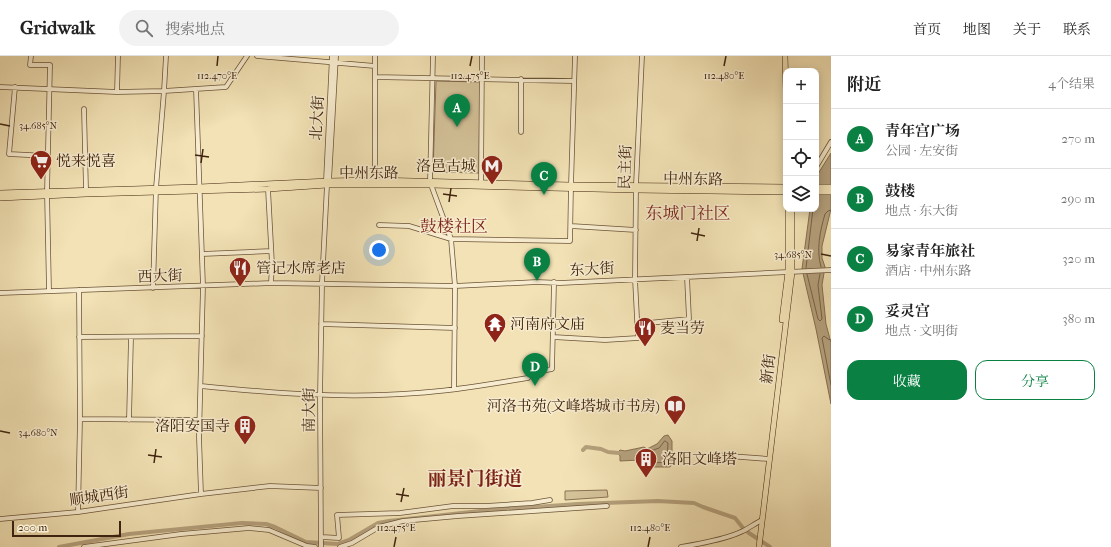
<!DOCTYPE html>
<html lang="zh">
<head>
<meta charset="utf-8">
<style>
  :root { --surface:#fff; --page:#f2f2f2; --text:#222; --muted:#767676; --line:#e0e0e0; --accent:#0b8043 }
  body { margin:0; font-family:"IM FELL French Canon","Noto Serif SC",serif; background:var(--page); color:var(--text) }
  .controls { position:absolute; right:12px; top:12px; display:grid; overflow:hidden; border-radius:8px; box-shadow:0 2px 10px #0003 }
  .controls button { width:36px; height:36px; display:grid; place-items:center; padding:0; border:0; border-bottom:1px solid var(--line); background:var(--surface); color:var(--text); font:20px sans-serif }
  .scale { position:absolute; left:12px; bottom:10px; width:109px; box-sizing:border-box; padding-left:4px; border:2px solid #40240f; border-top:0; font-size:11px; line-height:14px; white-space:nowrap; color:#40240f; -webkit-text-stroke:3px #f7eccf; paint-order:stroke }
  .you { position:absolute; left:379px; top:194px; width:14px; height:14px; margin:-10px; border:3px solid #fff; border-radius:50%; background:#1a73e8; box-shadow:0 0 0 6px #1a73e833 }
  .badge { display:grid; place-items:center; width:26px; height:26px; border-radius:50%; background:var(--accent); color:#fff; font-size:13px; font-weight:700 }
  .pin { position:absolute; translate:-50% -33px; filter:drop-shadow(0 1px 2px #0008) }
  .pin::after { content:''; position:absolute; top:21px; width:14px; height:12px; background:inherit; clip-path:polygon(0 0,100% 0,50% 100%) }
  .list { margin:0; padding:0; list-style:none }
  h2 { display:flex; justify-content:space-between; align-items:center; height:52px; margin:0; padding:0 16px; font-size:17px }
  h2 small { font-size:13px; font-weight:400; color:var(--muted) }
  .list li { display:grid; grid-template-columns:26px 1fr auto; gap:12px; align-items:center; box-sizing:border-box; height:60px; padding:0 16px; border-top:1px solid var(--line) }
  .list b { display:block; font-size:15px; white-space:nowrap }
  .list p { margin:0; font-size:13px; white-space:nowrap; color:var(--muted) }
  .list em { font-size:13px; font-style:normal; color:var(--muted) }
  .actions { display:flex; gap:8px; padding:12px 16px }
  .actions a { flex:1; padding:9px 0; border:1px solid var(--accent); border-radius:12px; text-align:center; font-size:14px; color:var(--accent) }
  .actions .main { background:var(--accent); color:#fff }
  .icon { flex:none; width:22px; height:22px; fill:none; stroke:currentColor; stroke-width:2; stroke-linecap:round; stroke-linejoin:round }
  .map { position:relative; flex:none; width:831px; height:491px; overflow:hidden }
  header { display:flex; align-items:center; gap:24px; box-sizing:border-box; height:56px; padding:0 20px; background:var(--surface); border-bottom:1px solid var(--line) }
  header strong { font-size:19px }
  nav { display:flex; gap:22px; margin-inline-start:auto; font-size:14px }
  .search { width:280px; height:36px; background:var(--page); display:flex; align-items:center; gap:10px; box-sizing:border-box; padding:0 14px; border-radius:22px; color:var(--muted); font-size:15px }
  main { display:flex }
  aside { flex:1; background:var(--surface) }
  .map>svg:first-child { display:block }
</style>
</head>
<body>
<header>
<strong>Gridwalk</strong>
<div class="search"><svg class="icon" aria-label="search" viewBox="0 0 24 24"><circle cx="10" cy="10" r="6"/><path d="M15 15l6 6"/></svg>搜索地点</div>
<nav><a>首页</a><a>地图</a><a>关于</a><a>联系</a></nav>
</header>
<main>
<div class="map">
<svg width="831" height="491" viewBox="0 0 831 491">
  <rect width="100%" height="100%" fill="#f2e2b5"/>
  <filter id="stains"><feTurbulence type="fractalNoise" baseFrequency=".005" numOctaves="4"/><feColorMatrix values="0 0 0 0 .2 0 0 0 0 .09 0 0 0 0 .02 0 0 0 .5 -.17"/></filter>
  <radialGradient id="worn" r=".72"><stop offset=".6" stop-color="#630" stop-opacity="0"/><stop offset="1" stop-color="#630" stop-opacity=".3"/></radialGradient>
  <!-- green -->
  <path fill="#d4c299" stroke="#8a7354" d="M436,25L480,26L479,117L433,116Z
    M607,434L608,441L565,444V435Z"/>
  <!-- water -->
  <path fill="#b5a17d" stroke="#866f51" d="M831,97V153L822,190V202L825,211L822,229L826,268L831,287V348L816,273L802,213L810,153H816V121Z
    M668,379L672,385V408L670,411H653L652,409H642L640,404L620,405V400L618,396L620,394L625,395L644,391L647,393L657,388L664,380Z"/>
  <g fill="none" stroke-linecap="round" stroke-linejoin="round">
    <!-- shore -->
    <path stroke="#7a6246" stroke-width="1" d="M821,211C816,194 820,175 825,158L828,155L831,154
      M806,212L813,153
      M807,218L818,263L820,265L822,263L818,229L820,218
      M831,284L828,283L824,280L822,282L831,329
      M665,385L668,387L667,406C660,407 653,407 647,405C644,404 642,400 639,399L640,396H648L659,392Z"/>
    <!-- canal -->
    <path stroke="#b5a17d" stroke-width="4" d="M583,394L586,391L601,393L608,396L619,397
      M59,491L129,478L242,467L266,468L275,471L306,486L338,488L349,484L378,467L389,465L480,455L577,448L658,445L694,447L703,451L735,462L743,472L749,477L770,491"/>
    <!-- minor casing -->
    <g stroke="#6c5438" stroke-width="5.5">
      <path id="minor" d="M31,0L30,9H50L47,136L49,235
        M257,0L375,10
        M433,0L430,126L451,183L455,230L454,333
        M375,21L574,25
        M0,31L117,36L164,35L226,31L247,0
        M15,31L9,98L48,100
        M196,33L203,230L199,381L201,438
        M117,36L118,0
        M84,53L86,134
        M521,76V23
        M816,111L831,86
        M375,124V0
        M326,125L332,0
        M329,125L336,0
        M481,130L482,0
        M268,133L272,208L271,227
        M379,169L409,170L451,183L570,185L571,129L575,0
        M571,170L636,174
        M202,198L271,195
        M153,232L156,132L164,35L166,0
        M0,237L271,227L455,230L537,226L560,227L831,214
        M321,268L455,272
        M638,268L689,263L687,221
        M79,281L202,280
        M553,281L605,284L638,282L635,223L636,129L642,0
        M201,330C272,337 344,343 417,337C454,335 491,328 528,322L530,317L552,313L554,226
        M80,363L200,364
        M129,364L131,281
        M715,399L769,403
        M78,456L80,363L79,234
        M0,463L78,456L201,438L270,430L321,432
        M322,481L339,482L337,459L400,457L453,450H486L532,447L550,444
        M84,491L181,478L249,472L269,474L307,490L315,491
        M321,491L320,340L322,227L327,129
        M340,491L352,487L379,471L403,465L458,460L607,450
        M681,491C699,488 727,483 743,475C749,472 756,467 762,464"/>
    </g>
    <!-- major casing -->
    <g stroke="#40240f" stroke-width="6">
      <path id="major" d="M785,0L786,34
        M816,131H831
        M816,136H831
        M0,137L199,131L329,125L375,124L571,129L786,131
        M0,142L86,138L268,133L327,129H431L636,134L786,136
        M782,264L788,216V153
        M759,491L792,216V153"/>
    </g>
    <!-- minor -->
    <use href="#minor" stroke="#f7eccf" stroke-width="4"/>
    <!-- major -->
    <use href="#major" stroke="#f2e2b5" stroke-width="5"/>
  </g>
  <!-- ticks -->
  <path fill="none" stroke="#40240f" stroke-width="1.5" d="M217,10L218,0M470,10L472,0M724,10L726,0M0,68L10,70M195,99L209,101M201,107L203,93M443,138L457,140M449,146L451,132M691,177L705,180M697,185L699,172M821,198L831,200M0,375L10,377M148,399L162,401M154,407L156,393M396,438L409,440M401,446L404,432M394,491L396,481M648,491L650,481"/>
  <!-- icons -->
  <defs>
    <g id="supermarket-pin" transform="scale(1.15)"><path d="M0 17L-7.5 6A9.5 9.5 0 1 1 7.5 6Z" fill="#8f2418" stroke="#f7eccf"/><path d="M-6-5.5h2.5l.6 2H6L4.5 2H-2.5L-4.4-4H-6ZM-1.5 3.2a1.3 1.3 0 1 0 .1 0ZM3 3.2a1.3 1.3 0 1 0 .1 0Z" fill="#fff"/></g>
    <g id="metro-pin" transform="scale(1.15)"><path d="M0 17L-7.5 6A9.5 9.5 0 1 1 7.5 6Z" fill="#8f2418" stroke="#f7eccf"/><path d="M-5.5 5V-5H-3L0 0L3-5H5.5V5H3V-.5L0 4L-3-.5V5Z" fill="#fff"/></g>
    <g id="restaurant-pin" transform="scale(1.15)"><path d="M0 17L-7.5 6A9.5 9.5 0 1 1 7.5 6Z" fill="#8f2418" stroke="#f7eccf"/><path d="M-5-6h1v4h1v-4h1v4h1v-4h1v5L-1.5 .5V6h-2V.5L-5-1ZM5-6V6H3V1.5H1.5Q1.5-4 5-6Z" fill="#fff"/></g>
    <g id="temple-pin" transform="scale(1.15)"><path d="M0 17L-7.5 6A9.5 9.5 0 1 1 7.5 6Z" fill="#8f2418" stroke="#f7eccf"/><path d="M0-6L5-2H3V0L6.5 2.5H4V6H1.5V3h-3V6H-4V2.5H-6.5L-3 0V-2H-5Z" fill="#fff"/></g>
    <g id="library-pin" transform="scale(1.15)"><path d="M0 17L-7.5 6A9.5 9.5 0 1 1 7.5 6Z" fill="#8f2418" stroke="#f7eccf"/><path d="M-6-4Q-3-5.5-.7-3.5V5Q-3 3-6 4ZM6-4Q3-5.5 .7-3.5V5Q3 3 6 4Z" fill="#fff"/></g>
    <g id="building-pin" transform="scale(1.15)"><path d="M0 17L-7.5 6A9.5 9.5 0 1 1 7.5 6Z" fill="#8f2418" stroke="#f7eccf"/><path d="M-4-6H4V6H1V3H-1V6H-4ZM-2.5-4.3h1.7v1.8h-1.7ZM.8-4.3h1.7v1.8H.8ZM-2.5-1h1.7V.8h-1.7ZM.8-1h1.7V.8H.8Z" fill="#fff"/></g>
  </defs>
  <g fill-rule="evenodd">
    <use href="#supermarket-pin" x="41" y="105"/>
    <use href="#metro-pin" x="492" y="110"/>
    <use href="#restaurant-pin" x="240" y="212"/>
    <use href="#temple-pin" x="495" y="268"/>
    <use href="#restaurant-pin" x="645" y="272"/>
    <use href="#library-pin" x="675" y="350"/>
    <use href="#building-pin" x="245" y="370"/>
    <use href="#building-pin" x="646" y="403"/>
  </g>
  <g text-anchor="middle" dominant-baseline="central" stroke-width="3" stroke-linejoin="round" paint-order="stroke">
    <!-- street labels -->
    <g font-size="15" fill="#40240f" stroke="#f7eccf">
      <text transform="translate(317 62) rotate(-87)">北大街</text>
      <text transform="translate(625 111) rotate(-88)">民主街</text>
      <text x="369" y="117">中州东路</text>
      <text transform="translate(693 123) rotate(1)">中州东路</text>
      <text transform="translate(592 213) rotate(-3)">东大街</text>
      <text transform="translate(160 220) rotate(-2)">西大街</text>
      <text transform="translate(768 313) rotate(-83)">新街</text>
      <text transform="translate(309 354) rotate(-90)">南大街</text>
      <text transform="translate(99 440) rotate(-8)">顺城西街</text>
    </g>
    <!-- poi labels -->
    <g font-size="15" fill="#40240f" stroke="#f7eccf" text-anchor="start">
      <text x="56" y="105">悦来悦喜</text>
      <text x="476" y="110" text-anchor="end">洛邑古城</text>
      <text x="256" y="212">管记水席老店</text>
      <text x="510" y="268">河南府文庙</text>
      <text x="660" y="272">麦当劳</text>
      <text x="660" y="350" text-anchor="end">河洛书苑(文峰塔城市书房)</text>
      <text x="230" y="370" text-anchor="end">洛阳安国寺</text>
      <text x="662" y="403">洛阳文峰塔</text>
    </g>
    <!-- quarter labels -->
    <g font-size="17" fill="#7a1f14" stroke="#f7eccf">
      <text x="688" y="157">东城门社区</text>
      <text x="454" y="170">鼓楼社区</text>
    </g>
    <!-- district labels -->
    <g font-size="19" font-weight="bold" fill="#7a1f14" stroke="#f7eccf">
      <text x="475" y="423">丽景门街道</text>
    </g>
  </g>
  <g font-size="10" text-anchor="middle" fill="#40240f" stroke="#f7eccf" stroke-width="3" stroke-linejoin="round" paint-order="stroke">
    <text x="217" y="23">112.470°E</text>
    <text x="470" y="23">112.475°E</text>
    <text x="724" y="23">112.480°E</text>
    <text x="38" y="73">34.685°N</text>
    <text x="793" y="202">34.685°N</text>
    <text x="38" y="380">34.680°N</text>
    <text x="396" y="475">112.475°E</text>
    <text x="650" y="475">112.480°E</text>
  </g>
  <rect width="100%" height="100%" filter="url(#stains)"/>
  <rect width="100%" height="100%" fill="url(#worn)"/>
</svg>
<div class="controls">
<button>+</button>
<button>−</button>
<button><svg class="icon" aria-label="locate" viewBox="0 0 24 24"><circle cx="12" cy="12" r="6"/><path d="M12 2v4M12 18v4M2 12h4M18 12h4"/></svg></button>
<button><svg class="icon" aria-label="layers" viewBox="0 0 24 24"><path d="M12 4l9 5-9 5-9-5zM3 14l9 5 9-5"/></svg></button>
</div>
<div class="scale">200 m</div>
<div class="you"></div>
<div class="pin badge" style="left:457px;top:71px">A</div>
<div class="pin badge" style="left:537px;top:225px">B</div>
<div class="pin badge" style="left:544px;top:139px">C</div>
<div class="pin badge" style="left:535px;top:330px">D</div>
</div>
<aside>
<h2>附近<small>4个结果</small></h2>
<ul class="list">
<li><span class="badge">A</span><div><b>青年宫广场</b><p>公园 · 左安街</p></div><em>270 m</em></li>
<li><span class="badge">B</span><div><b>鼓楼</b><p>地点 · 东大街</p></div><em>290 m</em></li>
<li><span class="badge">C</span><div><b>易家青年旅社</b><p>酒店 · 中州东路</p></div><em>320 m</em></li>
<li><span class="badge">D</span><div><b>妥灵宫</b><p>地点 · 文明街</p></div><em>380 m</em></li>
</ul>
<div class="actions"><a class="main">收藏</a><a>分享</a></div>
</aside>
</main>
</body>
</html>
